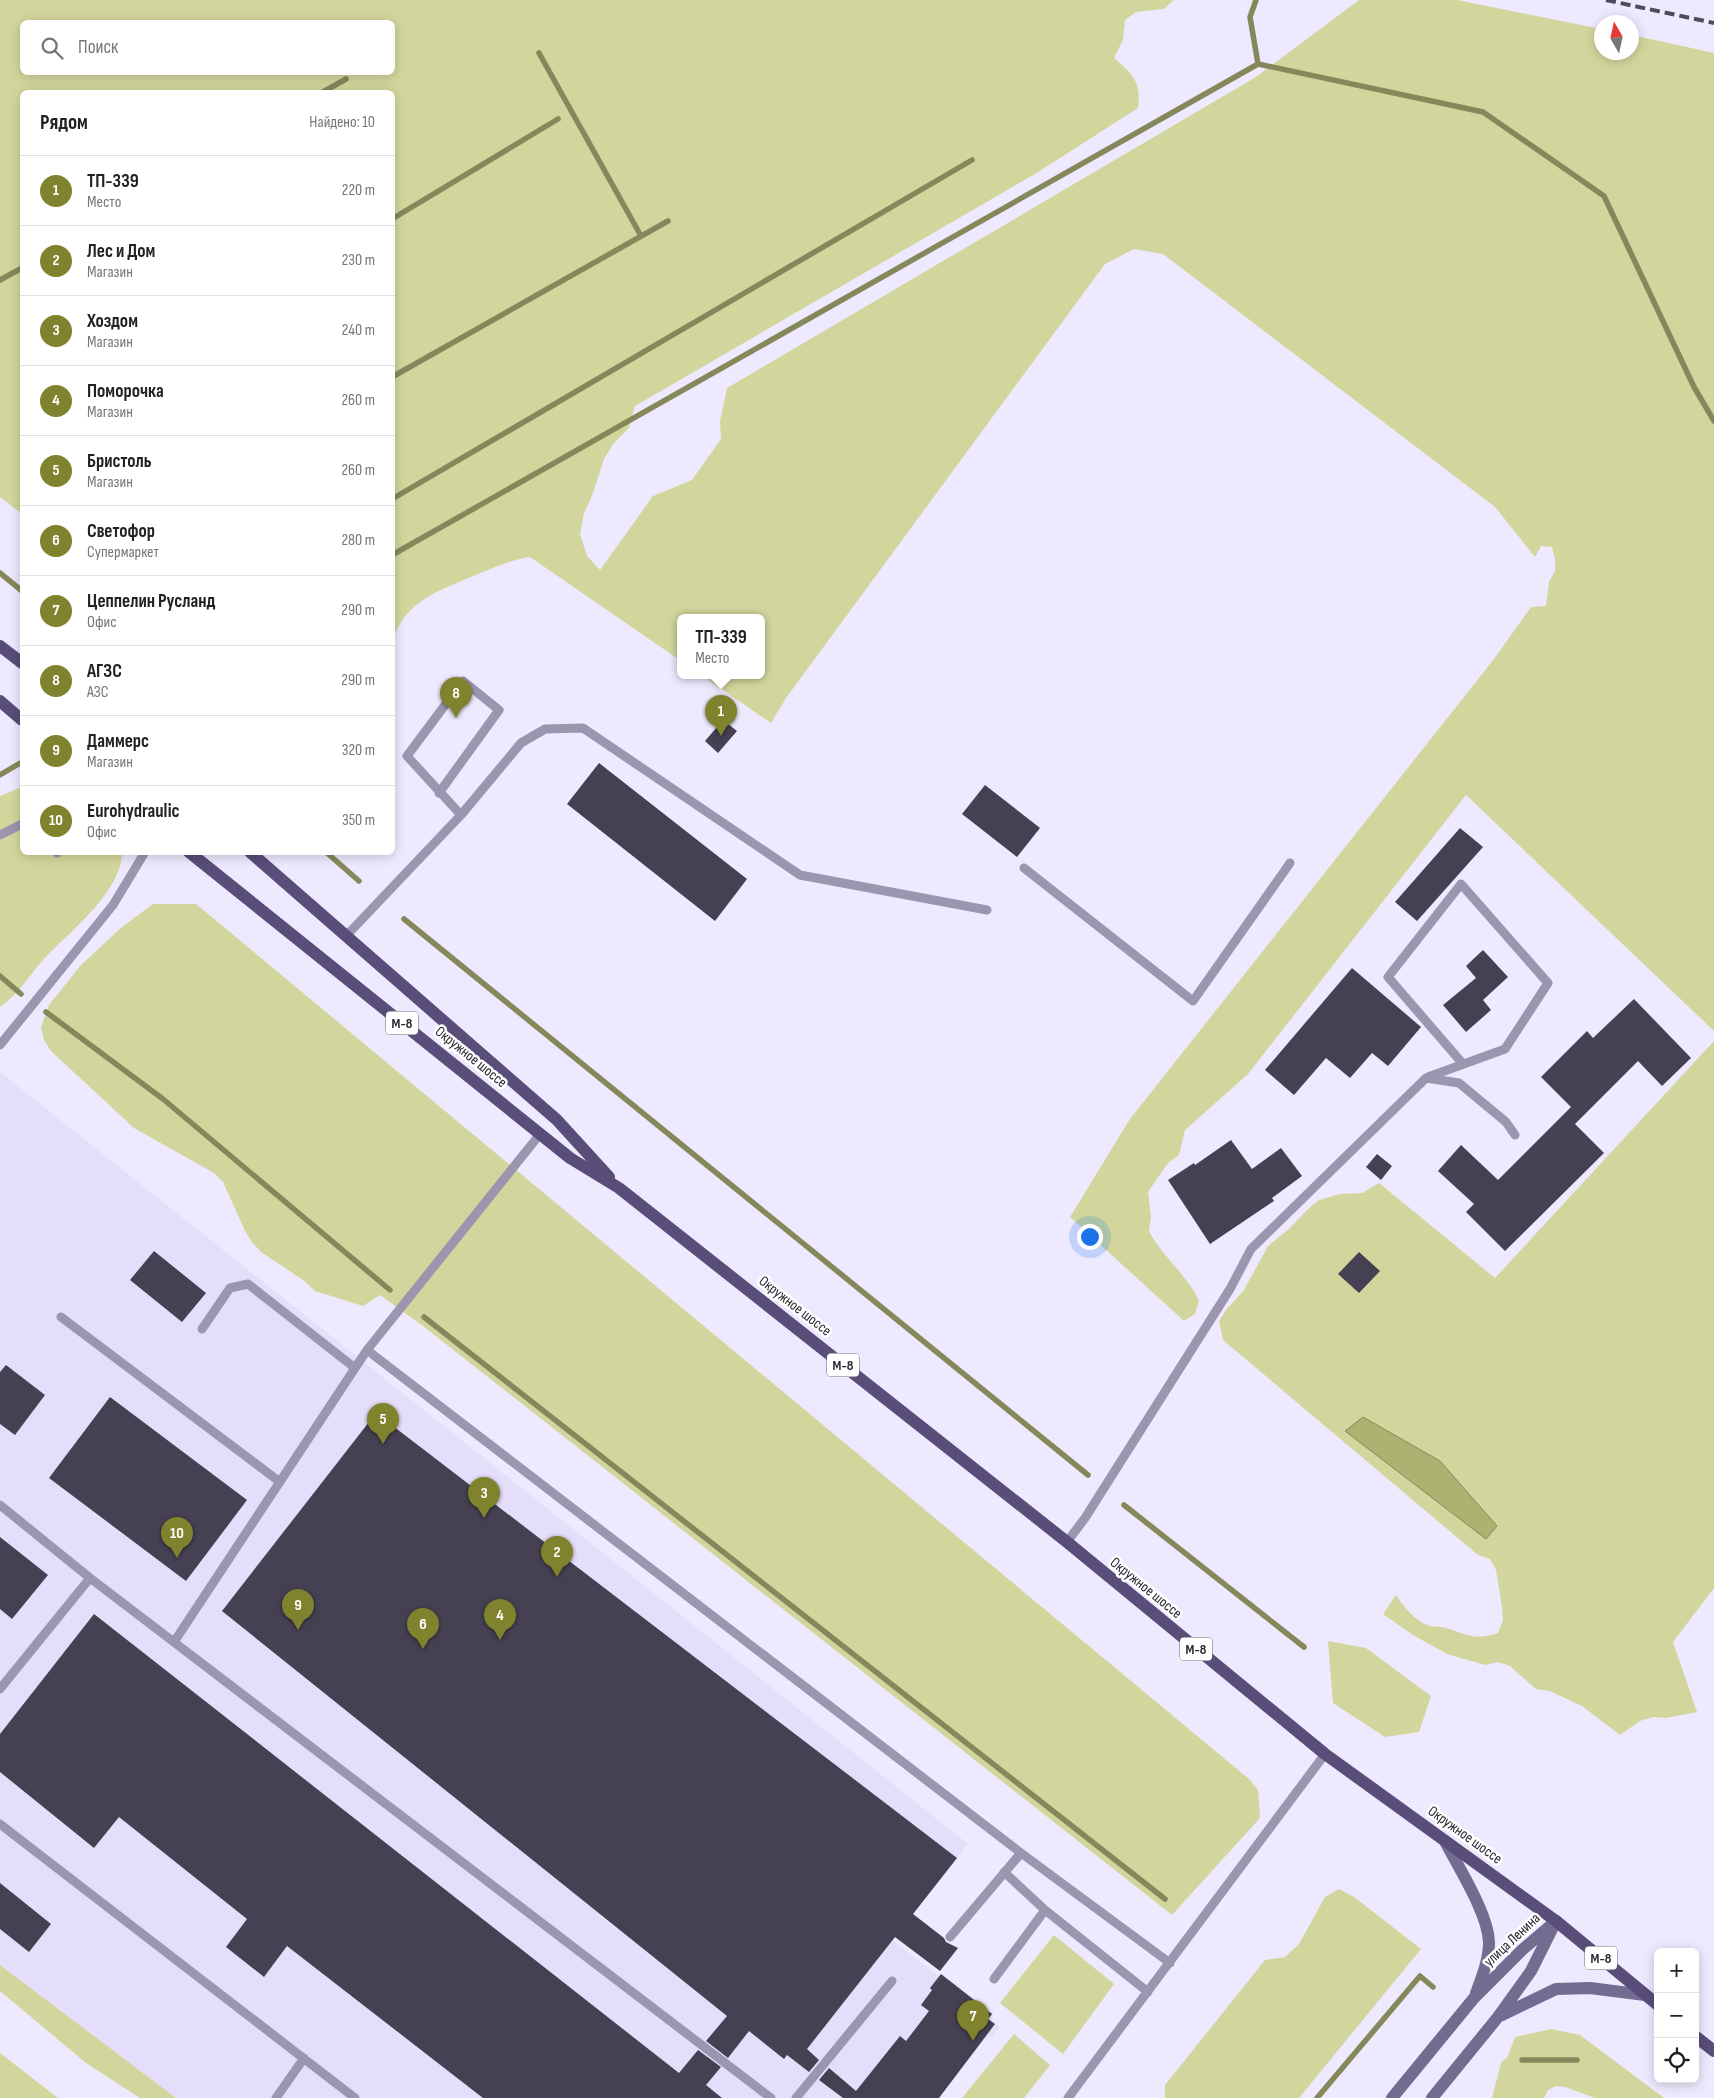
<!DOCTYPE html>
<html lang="ru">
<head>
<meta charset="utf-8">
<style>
  :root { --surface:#fff; --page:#f6f6f6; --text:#222; --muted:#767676; --line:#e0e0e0; --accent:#80832d }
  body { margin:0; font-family:"Sofia Sans Condensed",sans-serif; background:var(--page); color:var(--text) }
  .controls { position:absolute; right:15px; bottom:15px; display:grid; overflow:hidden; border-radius:8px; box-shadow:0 2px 12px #0003 }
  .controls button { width:45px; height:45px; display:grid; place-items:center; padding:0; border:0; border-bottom:1px solid var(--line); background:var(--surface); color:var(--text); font:25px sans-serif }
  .compass { position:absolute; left:1594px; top:15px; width:45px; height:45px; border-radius:50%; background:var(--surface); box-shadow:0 2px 12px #0003; rotate:351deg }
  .you { position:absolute; left:1089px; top:1236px; width:18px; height:18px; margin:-12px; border:4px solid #fff; border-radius:50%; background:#1a73e8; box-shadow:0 0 0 8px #1a73e833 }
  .badge { display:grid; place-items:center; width:32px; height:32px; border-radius:50%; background:var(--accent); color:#fff; font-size:16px; font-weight:700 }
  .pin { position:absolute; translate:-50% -41px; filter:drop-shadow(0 1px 2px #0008) }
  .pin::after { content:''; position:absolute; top:26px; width:18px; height:15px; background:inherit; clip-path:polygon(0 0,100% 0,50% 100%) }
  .popup { position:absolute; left:677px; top:614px; width:88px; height:65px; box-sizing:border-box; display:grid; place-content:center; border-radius:8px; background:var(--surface); filter:drop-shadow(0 1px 4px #0005); font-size:16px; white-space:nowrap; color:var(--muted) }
  .popup b { font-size:19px; color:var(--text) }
  .popup::after { content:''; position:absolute; left:50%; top:100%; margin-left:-10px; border:10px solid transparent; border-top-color:var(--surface) }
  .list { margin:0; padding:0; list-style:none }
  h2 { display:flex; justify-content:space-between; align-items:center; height:65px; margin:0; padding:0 20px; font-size:21px }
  h2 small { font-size:16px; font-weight:400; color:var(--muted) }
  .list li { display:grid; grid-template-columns:32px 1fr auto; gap:15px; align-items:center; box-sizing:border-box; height:70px; padding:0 20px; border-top:1px solid var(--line) }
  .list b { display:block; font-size:19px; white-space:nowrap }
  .list p { margin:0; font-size:16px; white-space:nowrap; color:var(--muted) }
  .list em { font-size:16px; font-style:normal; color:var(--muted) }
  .icon { flex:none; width:28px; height:28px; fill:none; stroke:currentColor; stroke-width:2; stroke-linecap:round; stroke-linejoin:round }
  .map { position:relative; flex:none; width:1714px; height:2098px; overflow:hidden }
  .search { position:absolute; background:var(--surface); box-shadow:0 2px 12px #0003; left:20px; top:20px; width:375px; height:55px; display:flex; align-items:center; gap:12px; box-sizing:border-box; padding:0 18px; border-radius:8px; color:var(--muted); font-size:19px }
  .panel { position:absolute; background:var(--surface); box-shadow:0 2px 12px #0003; left:20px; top:90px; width:375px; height:765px; border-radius:8px }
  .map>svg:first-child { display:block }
</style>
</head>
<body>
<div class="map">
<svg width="1714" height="2098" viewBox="0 0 1714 2098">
  <rect width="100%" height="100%" fill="#ede9fe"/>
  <!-- built -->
  <path fill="#e4defa" d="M0,1072L968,1844L893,1941L949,1984L952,1982L993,2014L989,2019L1000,2027L992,2038L988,2035L938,2098H176L0,1965Z"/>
  <!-- green -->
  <path fill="#d3d69c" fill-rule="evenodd" d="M0,0H1174L1164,9L1136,12L1125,20L1123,40L1114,58C1132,73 1142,83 1138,108L1035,174L635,406L629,428L614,443L604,459L592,496L584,513L580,534L587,556L600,570L653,496L692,480L721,439L720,421L727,388L1256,77L1359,0H1457L1601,29L1602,52H1632V35L1714,53V1031L1466,795L1248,1074L1185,1130L1179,1155L1168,1163L1148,1192L1151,1217L1149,1231C1162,1257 1187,1274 1199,1301L1195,1314L1184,1321L1070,1217L1130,1119L1494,659L1531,607L1546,606L1549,582L1555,571V559L1552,547L1541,546L1535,557L1495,507L1163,254L1134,249L1105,264L786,698L771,723L701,675H761V617H681V661L530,557C511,560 495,567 478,574C443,589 404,600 393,641L392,92H22V514L0,497ZM22,22H392V72H22Z
    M22,787V852H122C122,892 69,932 44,959C29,975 19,994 0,1007V796Z
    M153,904H196L1249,1779L1258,1790L1260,1818L1172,1915L423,1326L380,1295L363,1306L315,1291L303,1280L261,1252L252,1242L245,1231L223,1182L214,1173L134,1128L51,1051L44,1040L41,1027L49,1005L81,965L122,927Z
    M1714,1041V1588L1673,1642L1697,1712L1666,1718L1653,1717L1640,1721L1620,1735L1582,1706L1550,1691L1536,1689L1510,1666L1498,1662L1485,1665L1447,1654L1413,1635L1383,1614L1396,1595C1404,1607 1413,1619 1427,1625C1431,1627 1437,1626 1442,1627C1467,1633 1470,1642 1498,1633L1503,1620L1502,1607L1496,1570L1490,1559L1478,1555L1223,1340L1219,1321L1226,1310L1244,1290L1268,1246L1290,1228L1308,1209L1319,1200L1340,1194L1362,1193L1379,1183L1495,1278Z
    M1328,1641L1366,1648L1431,1696L1419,1732L1385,1737L1333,1703Z
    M1339,1889L1354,1897L1421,1949L1299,2098H1165V2085L1265,1960L1285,1957L1299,1944L1325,1897Z
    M1054,1935L1114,1984L1063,2054L1000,2003Z
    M0,1965L176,2098H140L86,2063L0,1991Z
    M1551,2029L1580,2035L1664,2098H1595L1565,2087L1556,2086L1548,2090L1544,2098H1492L1501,2063L1508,2056L1515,2037Z
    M1014,2034L1050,2065L1024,2098H962Z
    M0,2053L58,2098H0Z"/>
  <!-- water -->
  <path fill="#aeb270" stroke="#86885c" d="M1363,1417L1440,1461L1497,1526L1486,1539L1345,1431Z"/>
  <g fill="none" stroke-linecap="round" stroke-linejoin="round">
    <!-- stream -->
    <path stroke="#86885c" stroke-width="5.5" d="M539,53L641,236
      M1258,64L1483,112L1604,196L1694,387L1714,421
      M323,92L346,79
      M392,219L558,119
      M0,280L22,268
      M392,377L668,221
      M392,499L972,160
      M392,555L1258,64L1250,17L1256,0
      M0,573L22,591
      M0,775L22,762
      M326,852L359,881
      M404,919L1088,1475
      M0,976L21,994
      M46,1012L163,1099L390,1290
      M424,1317L1165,1899
      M1124,1505L1304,1647
      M1522,2060H1577
      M1317,2098L1420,1976L1433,1987"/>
  </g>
  <!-- building -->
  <path fill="#454152" d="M723,720L737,731L718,753L705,741Z
    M599,763L747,879L715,921L567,804Z
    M985,785L1040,828L1017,857L962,814Z
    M1460,828L1483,847L1417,921L1395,902Z
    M1483,950L1508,977L1483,1000L1491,1010L1466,1032L1443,1005L1476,978L1466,966Z
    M1352,968L1421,1027L1388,1066L1372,1053L1350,1078L1326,1058L1294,1095L1265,1070Z
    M1634,999L1691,1058L1662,1086L1638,1061L1575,1124L1604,1153L1505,1251L1466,1212L1474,1204L1438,1171L1461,1145L1498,1180L1571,1107L1541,1077L1587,1031L1593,1038Z
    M1231,1140L1252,1169L1281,1148L1302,1176L1272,1198L1274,1201L1210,1244L1168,1180L1194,1163L1195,1165Z
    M1377,1154L1392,1166L1381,1180L1366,1167Z
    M154,1251L206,1293L182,1322L130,1280Z
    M1359,1252L1380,1271L1359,1293L1338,1274Z
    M6,1365L45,1395L15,1435L0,1424V1372Z
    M110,1397L247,1500L186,1581L49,1478Z
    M376,1413L957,1858L913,1914L944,1938L946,1942L958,1948L940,1971L895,1937L807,2049L819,2060L809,2072L787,2055L784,2059L749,2031L728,2058L706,2041L727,2016L222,1611Z
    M0,1537L48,1575L12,1619L0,1609Z
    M94,1614L679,2073L698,2050L721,2067L706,2085L722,2098H483L287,1946L264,1977L226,1947L247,1919L119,1817L94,1848L0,1772V1734Z
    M0,1883L51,1924L29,1952L0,1929Z
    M941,1974L992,2014L988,2019L995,2024L939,2098H843L819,2080L829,2068L856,2091L900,2036L906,2041L929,2011L921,2005L932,1990L930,1988Z"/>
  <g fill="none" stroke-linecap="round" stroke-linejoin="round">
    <!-- service -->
    <path stroke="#9b95af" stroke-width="9" d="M439,793L499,710L463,681L407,756L461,815
      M0,835L22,824
      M57,853V852
      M1024,868L1193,1001L1290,863
      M347,935L461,815L521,743L545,729L583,728L800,875L987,910
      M0,1045L113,905L145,852
      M1428,1077L1505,1049L1548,983L1461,884L1388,977L1463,1064
      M61,1317L280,1482
      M202,1329L230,1288L248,1284L355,1368
      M367,1350L1021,1853
      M0,1505L90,1578L771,2098
      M1067,1542L1085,1518L1230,1289L1251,1249L1426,1078L1459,1083L1506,1122L1515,1135
      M174,1642L367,1350L540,1134
      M0,1689L90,1578
      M0,1824L355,2098
      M1004,1872L1045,1910L1148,1992
      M950,1937L1021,1853L1170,1963
      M994,1979L1045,1910
      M276,2098L304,2058
      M796,2098L892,1981
      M1068,2098L1325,1754"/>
    <!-- secondary -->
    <path stroke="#746b91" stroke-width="12" d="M1445,1841C1458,1867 1488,1913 1489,1942C1489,1960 1482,1977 1476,1993
      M1502,2015L1556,1989L1590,1988L1645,1995
      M1392,2098L1474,1998L1522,1950L1556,1921
      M1432,2098L1498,2017L1531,1971L1553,1927"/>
    <!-- primary -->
    <path stroke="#594d7a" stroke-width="12" d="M0,646L22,663
      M0,701L22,720
      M189,852L570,1158L619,1188L1067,1542L1325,1754L1556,1921L1658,2005
      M250,852L557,1120L609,1177
      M1695,2036L1714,2051"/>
    <!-- rail -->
    <path stroke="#4e4c56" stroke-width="4" stroke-dasharray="10 5" stroke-linecap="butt" d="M1606,0L1714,23"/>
  </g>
  <g text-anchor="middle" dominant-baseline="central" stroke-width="5" stroke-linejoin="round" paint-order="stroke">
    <!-- shield labels -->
    <g fill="#fff" stroke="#68676d" stroke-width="1">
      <rect x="386" y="1011.5" width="32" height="23" rx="4"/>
      <rect x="827" y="1353.5" width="32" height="23" rx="4"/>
      <rect x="1180" y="1637.5" width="32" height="23" rx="4"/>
      <rect x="1585" y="1946.5" width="32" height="23" rx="4"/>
    </g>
    <g font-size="14" font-weight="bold" fill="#28262e">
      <text x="402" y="1023">М-8</text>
      <text x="843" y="1365">М-8</text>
      <text x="1196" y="1649">М-8</text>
      <text x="1601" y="1958">М-8</text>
    </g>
    <!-- street labels -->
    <g font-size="15" fill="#28262e" stroke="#fff">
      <text transform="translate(471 1057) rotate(39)">Окружное шоссе</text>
      <text transform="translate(795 1306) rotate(38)">Окружное шоссе</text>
      <text transform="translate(1146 1588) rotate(39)">Окружное шоссе</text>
      <text transform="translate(1465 1835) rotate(36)">Окружное шоссе</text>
      <text transform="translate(1512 1940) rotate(-43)">улица Ленина</text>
    </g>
  </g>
</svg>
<div class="controls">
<button>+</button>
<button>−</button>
<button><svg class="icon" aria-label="locate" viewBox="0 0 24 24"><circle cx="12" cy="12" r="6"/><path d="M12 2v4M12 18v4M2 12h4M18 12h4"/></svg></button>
</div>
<svg class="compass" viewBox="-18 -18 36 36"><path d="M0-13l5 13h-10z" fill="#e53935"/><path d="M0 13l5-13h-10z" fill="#767676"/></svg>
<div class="you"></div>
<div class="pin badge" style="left:721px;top:736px">1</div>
<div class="popup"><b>ТП-339</b>Место</div>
<div class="pin badge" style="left:557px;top:1577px">2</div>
<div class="pin badge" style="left:484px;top:1518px">3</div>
<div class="pin badge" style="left:500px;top:1640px">4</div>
<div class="pin badge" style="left:383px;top:1444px">5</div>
<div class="pin badge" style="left:423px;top:1649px">6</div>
<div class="pin badge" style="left:973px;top:2041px">7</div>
<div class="pin badge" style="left:456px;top:718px">8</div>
<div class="pin badge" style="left:298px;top:1630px">9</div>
<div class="pin badge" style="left:177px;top:1558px">10</div>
<div class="search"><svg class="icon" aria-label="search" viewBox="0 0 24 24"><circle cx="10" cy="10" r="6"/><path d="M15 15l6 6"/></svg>Поиск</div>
<section class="panel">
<h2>Рядом<small>Найдено: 10</small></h2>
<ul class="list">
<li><span class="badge">1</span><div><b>ТП-339</b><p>Место</p></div><em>220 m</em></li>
<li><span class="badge">2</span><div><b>Лес и Дом</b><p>Магазин</p></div><em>230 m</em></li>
<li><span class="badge">3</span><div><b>Хоздом</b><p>Магазин</p></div><em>240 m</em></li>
<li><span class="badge">4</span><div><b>Поморочка</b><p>Магазин</p></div><em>260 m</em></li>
<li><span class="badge">5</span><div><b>Бристоль</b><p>Магазин</p></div><em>260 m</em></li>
<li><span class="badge">6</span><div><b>Светофор</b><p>Супермаркет</p></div><em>280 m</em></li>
<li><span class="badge">7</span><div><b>Цеппелин Русланд</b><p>Офис</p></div><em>290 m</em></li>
<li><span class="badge">8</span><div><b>АГЗС</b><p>АЗС</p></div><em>290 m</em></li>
<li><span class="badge">9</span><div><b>Даммерс</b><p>Магазин</p></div><em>320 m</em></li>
<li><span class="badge">10</span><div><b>Eurohydraulic</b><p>Офис</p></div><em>350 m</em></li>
</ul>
</section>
</div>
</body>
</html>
